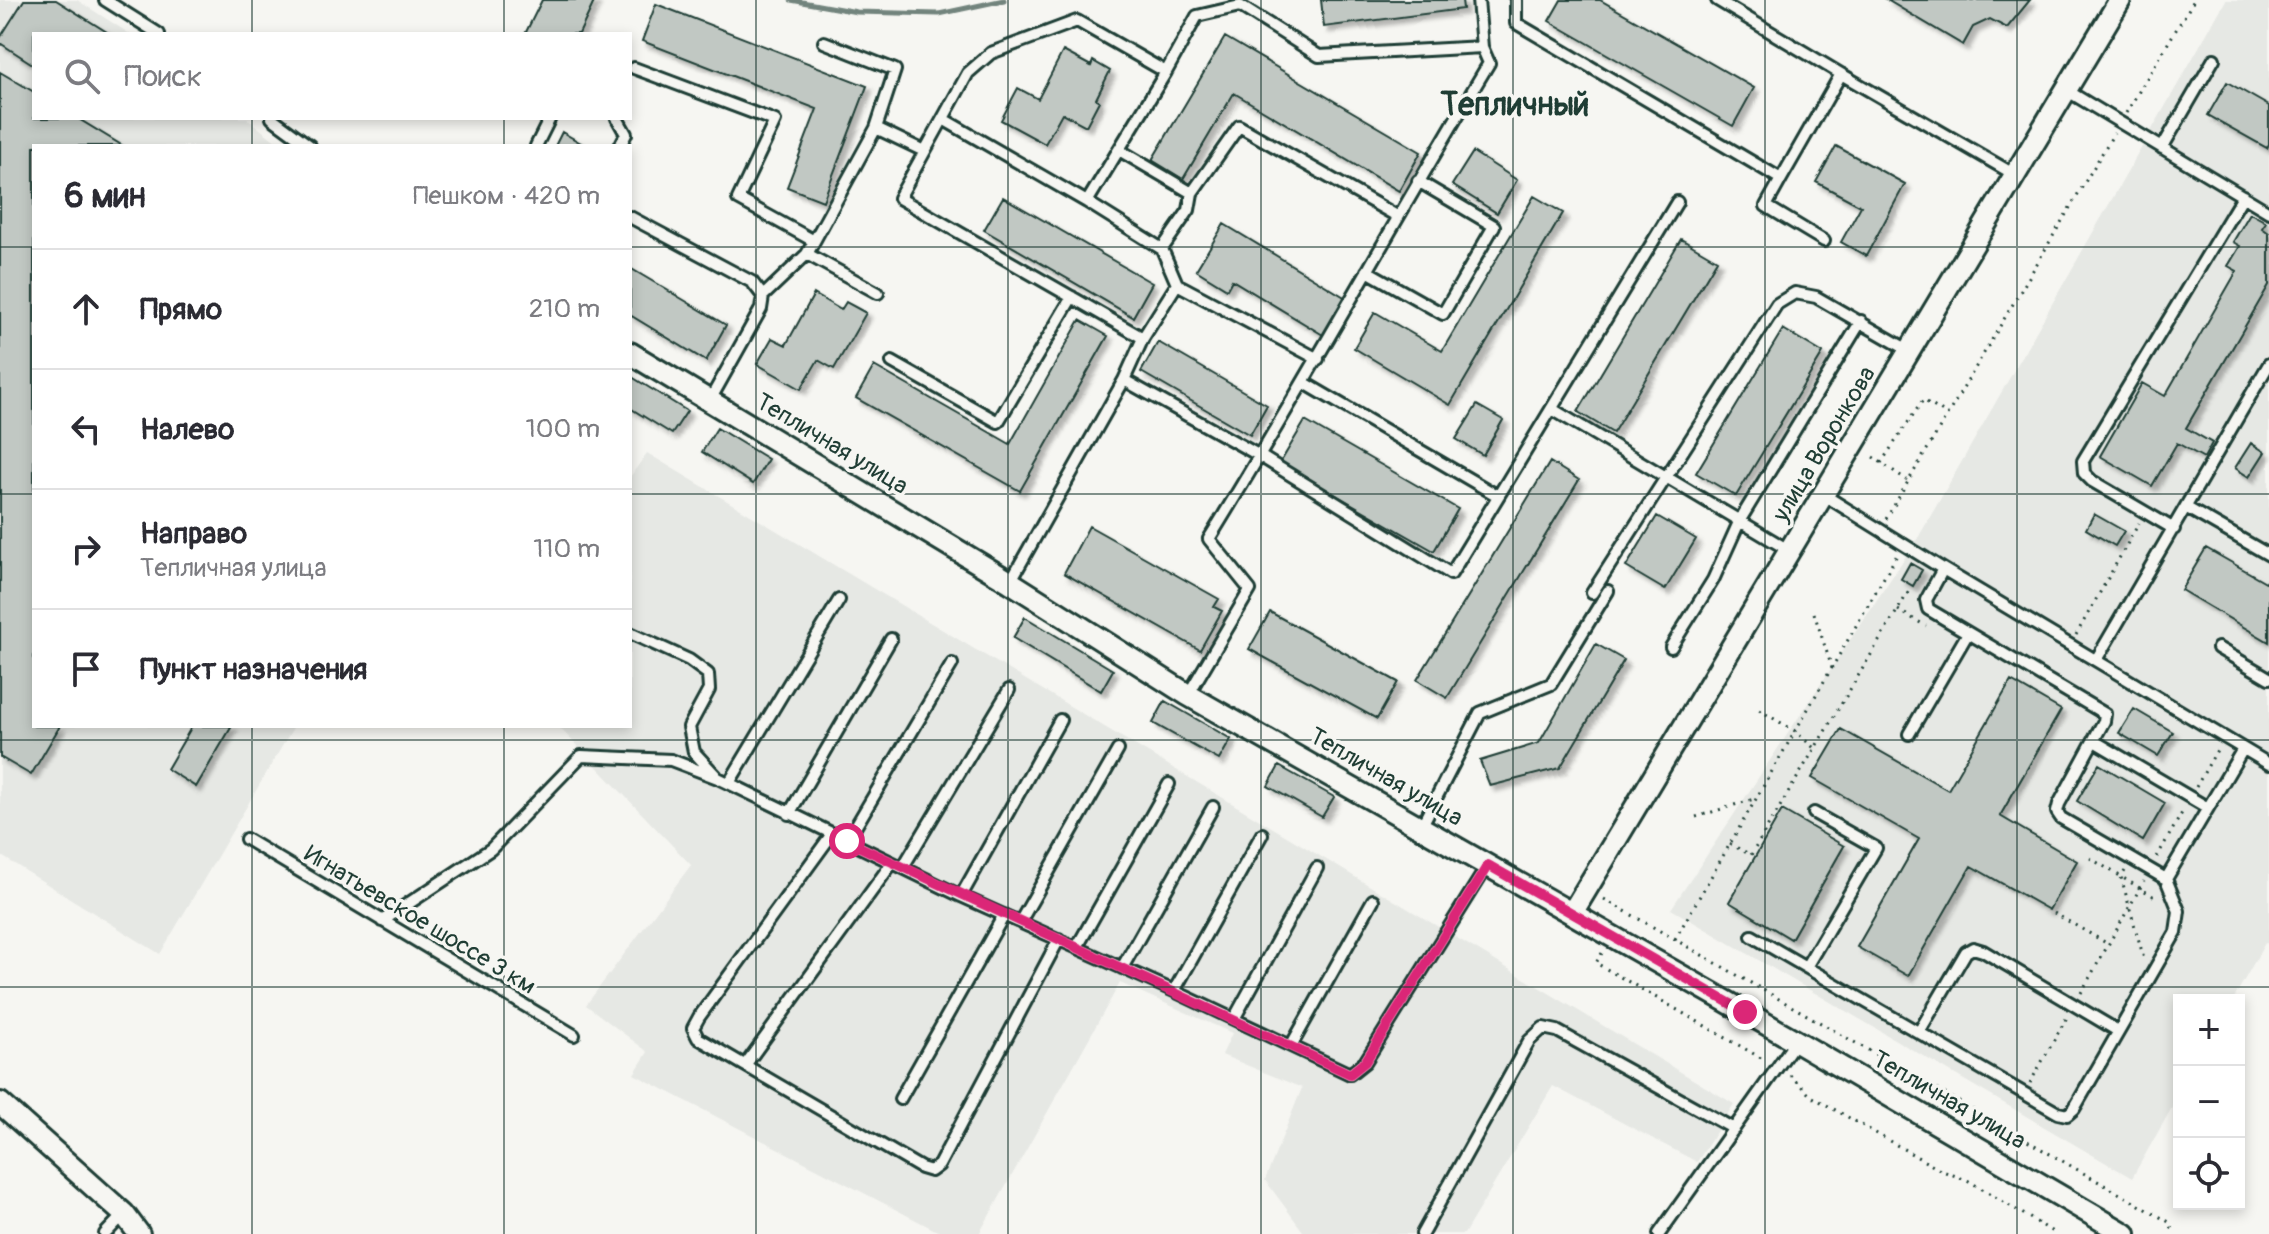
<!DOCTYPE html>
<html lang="ru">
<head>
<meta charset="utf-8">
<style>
  :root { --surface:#fff; --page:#f7f7f7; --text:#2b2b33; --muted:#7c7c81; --line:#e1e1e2 }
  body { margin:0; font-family:Pangolin,sans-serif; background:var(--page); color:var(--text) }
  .controls { position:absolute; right:24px; bottom:24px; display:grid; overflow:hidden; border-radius:0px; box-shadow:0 4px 12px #0003 }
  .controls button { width:72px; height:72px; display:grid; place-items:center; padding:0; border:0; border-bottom:2px solid var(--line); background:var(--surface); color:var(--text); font:40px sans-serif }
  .stop { position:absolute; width:24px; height:24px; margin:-18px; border:6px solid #db2777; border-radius:50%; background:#fff }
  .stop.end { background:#db2777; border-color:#fff; box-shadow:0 2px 8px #0008 }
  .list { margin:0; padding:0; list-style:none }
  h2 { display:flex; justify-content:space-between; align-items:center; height:104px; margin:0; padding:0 32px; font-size:34px }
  h2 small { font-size:26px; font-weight:400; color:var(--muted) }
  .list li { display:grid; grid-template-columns:52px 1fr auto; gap:24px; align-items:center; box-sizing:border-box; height:120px; padding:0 32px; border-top:2px solid var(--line) }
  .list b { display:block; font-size:30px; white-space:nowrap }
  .list p { margin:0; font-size:26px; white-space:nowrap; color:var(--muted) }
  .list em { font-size:26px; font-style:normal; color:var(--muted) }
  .icon { flex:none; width:44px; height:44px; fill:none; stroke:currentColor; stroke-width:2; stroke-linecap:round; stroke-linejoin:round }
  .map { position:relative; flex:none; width:2269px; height:1234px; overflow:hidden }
  .search { position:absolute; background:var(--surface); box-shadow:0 4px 12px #0003; left:32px; top:32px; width:600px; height:88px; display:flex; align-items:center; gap:20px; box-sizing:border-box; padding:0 28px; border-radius:0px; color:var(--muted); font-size:30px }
  .panel { position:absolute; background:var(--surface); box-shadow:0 4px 12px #0003; left:32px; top:144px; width:600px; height:584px; border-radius:0px }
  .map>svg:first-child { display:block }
</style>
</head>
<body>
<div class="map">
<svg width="2269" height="1234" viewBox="0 0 2269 1234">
  <defs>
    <filter id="shadow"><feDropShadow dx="5" dy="5" stdDeviation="2" flood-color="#0004"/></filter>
  </defs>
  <rect width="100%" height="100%" fill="#f6f6f2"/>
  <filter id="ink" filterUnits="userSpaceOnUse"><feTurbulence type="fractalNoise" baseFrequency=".0125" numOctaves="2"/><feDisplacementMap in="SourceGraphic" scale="16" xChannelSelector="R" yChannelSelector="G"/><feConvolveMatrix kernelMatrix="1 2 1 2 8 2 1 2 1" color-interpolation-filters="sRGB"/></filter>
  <g filter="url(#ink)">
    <!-- built -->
    <path fill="#e6e8e4" d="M0,0H77L130,34H34V118H246L282,146H34V726H294L160,954L0,855Z
      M2226,0H2269V944L2265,943L2233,1000H2179V1095L2132,1178L1671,909L1918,538Z
      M647,453L1734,1104L1697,1162L1553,1086L1464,1234H1305L1265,1180L1302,1088L1222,1055L1232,1033L1120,983L979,1234H943L634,1074L648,1052L586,1005L691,865L558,726H630V477Z"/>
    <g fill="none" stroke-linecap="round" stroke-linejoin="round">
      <!-- stream -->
      <path stroke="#72847d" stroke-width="5" d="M791,0L857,12L939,14L1004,0"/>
    </g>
    <!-- building -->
    <path fill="#c1c8c3" stroke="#1f3d34" stroke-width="2" filter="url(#shadow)" d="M24,0H56L110,34H34V65L0,43V38Z
      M542,0H595L579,34H525Z
      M1321,0H1462L1463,9L1324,27Z
      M1561,0H1600L1754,88L1733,126L1549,21Z
      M1887,0H2030L2007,28L1990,19L1973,27L1963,45Z
      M656,4L867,86L823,201L787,187L817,109L642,41Z
      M1225,37L1421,152L1399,191L1234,93L1183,179L1152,160Z
      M1063,51L1091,66L1093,61L1110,71L1096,99L1099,101L1086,126L1062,113L1045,144L1001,120L1018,88L1038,99Z
      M0,72L34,92V118H77L123,146H34V726H60L31,775L0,757Z
      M2227,82L2269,106V144L2267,148L2208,115Z
      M562,132L586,146H555Z
      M1836,146L1905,184L1866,256L1841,242L1861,206L1816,182Z
      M1473,152L1517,180L1497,213L1452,185Z
      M1534,196L1563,213L1450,405L1354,348L1375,312L1442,351Z
      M1003,197L1152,283L1133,317L984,230Z
      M2250,213L2266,222L2262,228L2269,233V285L2186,428L2212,443L2204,458L2177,443L2152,486L2100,456L2142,383L2165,396L2237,271L2228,266L2240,246L2233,242Z
      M1224,224L1346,298L1323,335L1232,280L1227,289L1196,270Z
      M1681,239L1717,260L1613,433L1578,412Z
      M630,268L726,325L706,361L630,315Z
      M814,294L841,310L846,302L866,313L834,369L818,360L801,389L757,364L772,338L786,345Z
      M1080,320L1108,336L1020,491L856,398L874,366L1010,444Z
      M1783,329L1823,353L1736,496L1696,473Z
      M1158,342L1267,405L1250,435L1141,372Z
      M632,377L687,411L672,434L630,408Z
      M1477,405L1503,420L1483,455L1456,439Z
      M1305,421L1458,509L1434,551L1280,463Z
      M717,428L768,459L753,484L702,452Z
      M2251,443L2265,452L2249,477L2235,468Z
      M1550,462L1579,480L1447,698L1417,680Z
      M2094,514L2124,531L2115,546L2086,529Z
      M1657,516L1696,539L1665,590L1626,567Z
      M1089,526L1219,599L1214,607L1222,611L1200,650L1064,573Z
      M2206,548L2269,584V642L2181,590Z
      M1910,563L1922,570L1913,586L1901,579Z
      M1270,612L1398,682L1377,719L1249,649Z
      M1025,617L1113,670L1101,691L1013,638Z
      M1596,644L1624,660L1560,768L1490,786L1480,761L1539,743Z
      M2011,681L2061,710L2000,816L2077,861L2049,910L1971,866L1908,976L1857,947L1919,839L1812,778L1841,729L1948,790Z
      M1165,701L1231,739L1219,760L1153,723Z
      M2134,709L2173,732L2158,756L2119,733Z
      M192,726H232L196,787L167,769Z
      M2099,764L2165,803L2143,841L2077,801Z
      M1279,766L1334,797L1322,817L1268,786Z
      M1782,810L1844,846L1791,939L1729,902Z"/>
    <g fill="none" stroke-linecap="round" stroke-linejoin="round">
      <!-- lane casing -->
      <g stroke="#1f3d34" stroke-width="16">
        <path id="lane" d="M105,0L159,34
          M1478,0L1482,47
          M1516,0V23L1781,179L1841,74L2017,176
          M1717,0L1841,74
          M824,42L895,70L876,128
          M634,68L775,121L738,199L814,241
          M2066,90L2269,212
          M272,118L310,146
          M617,118L626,134L620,146
          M943,119L1087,202L1162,249
          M536,146L550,118
          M2162,148L2214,59
          M1119,150L1192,193
          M1781,179L1766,206L1824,241
          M1087,202L1166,72
          M630,217L752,282L763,296L761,309L710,400
          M807,254L878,293
          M1367,271L1443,314L1494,226L1418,181
          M1177,284L1318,359
          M763,296L807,254L876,128L924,151
          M1143,338L899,198L968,73L991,53L1077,21L1166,72L1197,16L1240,6L1319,56L1482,47L1489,63C1394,221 1306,382 1209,539L1250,590L1188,695
          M892,362L998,422L1072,297
          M1124,380L1260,456L1451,574L1677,202
          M1303,382L1498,496
          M1552,409L1790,551
          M1824,495L1943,569L2269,764
          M2187,508L2269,555
          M2174,529L2092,481L2084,473L2083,461L2243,196
          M1010,582L1124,380L1143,338L1177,284L1162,249L1189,210L1192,193L1239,126L1397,216
          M1592,593L1777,304L1795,293L1816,297L1910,351
          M630,633L689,660L708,674L709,690L689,727L694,752L716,776
          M1671,647L1713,580L1740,520L1861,321
          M2218,648L2269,678
          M2096,660L2269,364
          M1909,734L1968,633
          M2094,741L2208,808
          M729,783L839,600
          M789,814L891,639
          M1421,827L1480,713L1551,684L1608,591
          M832,834L699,1017L693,1028L698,1038L921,1168L931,1171L939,1165L1059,939
          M246,839L574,1035
          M847,841L952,664
          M903,867L1009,690
          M2166,879L2243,749
          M961,896L1060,720
          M382,921L491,849L581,756L671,760L718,778L961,896L1174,991L1350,1074L1365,1062L1488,865
          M1020,922L1118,750
          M1752,936L2058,1113L2067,1115L2074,1109L2176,932L2179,911L2166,879L2061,818L2057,812L2059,804L2104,721L2105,714L1928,609L1926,600L1943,569
          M1077,947L1169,784
          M1806,967L1876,848L1814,813
          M1122,968L1213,807
          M1174,991L1262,834
          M1234,1019L1317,868
          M1919,1032L1966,952L1973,948L1983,951L2118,1031
          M1291,1046L1373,900
          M746,1064L892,863
          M900,1099L1004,915
          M105,1234L124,1214
          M1422,1234L1529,1041L1543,1028L1557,1031L1734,1129
          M1659,1234L1796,1041"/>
      </g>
      <!-- street casing -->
      <g stroke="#1f3d34" stroke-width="26">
        <path id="street" d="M630,353L1010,582L1188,695L1796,1041L2125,1234
          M1572,913L2120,0
          M0,1103L124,1214L139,1234"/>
      </g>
      <!-- path -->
      <path stroke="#1f3d34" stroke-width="3" stroke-dasharray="2 6" stroke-linecap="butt" d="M2126,113L2194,0
        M1873,457L1907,480
        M1881,463L1923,400L1946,414
        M1886,519L2114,133
        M1898,610L1926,626
        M1814,613L1832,668
        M2076,635L2139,523
        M1759,710L1795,731L1814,748
        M2196,787L2218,748
        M1696,817L1757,798
        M1730,844L1751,855L1909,591
        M2157,857L2183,811
        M2090,858L2158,899
        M2125,871L2121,877L2144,959
        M1604,899L2169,1222L2174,1234
        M2054,913L2108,944
        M1675,939L1897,555
        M1602,953L1596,963L1766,1061
        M2081,993L2144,881
        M1790,1075L1811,1096L1940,1170L1969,1181L2056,1234
        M2030,1083L2067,1017"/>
      <!-- lane -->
      <use href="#lane" stroke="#f6f6f2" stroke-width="10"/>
      <!-- street -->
      <use href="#street" stroke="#f6f6f2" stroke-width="20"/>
    </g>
  </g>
  <g fill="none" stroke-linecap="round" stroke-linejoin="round" filter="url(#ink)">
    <!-- route -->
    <path stroke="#db2777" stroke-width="10" d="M847,841L1350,1074L1365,1062L1488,865L1745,1012"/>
  </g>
  <!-- grid -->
  <path fill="none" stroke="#1f3d34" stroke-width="2" stroke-opacity="0.55" d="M252,0V34M504,0V34M756,0V1234M1008,0V1234M1261,0V1234M1513,0V1234M1765,0V1234M2017,0V1234M252,118V146M504,118V146M0,247H34M630,247H2269M0,494H34M630,494H2269M252,726V1234M504,726V1234M0,740H2269M0,987H2269"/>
  <g text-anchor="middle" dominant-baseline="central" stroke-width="7" stroke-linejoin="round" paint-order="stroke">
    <!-- street labels -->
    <g font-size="24" fill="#1f3d34" stroke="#f6f6f2">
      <text transform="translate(832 444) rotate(31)">Тепличная улица</text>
      <text transform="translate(1824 444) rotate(-59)">улица Воронкова</text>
      <text transform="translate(1386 777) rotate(30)">Тепличная улица</text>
      <text transform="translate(420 920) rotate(31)">Игнатьевское шоссе 3 км</text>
      <text transform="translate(1949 1100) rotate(30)">Тепличная улица</text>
    </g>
    <!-- district labels -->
    <g font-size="32" font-weight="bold" fill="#1f3d34" stroke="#f6f6f2">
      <text x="1515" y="105">Тепличный</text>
    </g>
  </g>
</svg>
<div class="controls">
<button>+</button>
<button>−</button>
<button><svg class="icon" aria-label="locate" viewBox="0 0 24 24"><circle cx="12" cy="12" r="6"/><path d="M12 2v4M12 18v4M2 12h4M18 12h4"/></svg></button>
</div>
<div class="stop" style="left:847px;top:841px"></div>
<div class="stop end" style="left:1745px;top:1012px"></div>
<div class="search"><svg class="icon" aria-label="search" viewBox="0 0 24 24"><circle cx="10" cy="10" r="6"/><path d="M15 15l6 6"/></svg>Поиск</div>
<section class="panel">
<h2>6 мин<small>Пешком · 420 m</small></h2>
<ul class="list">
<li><svg class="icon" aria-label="ahead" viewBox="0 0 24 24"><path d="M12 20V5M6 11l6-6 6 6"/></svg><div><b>Прямо</b></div><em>210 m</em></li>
<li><svg class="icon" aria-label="left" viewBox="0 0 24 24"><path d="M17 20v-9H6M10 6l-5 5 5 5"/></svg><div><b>Налево</b></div><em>100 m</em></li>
<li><svg class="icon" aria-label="right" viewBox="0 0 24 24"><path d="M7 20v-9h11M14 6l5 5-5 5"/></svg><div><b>Направо</b><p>Тепличная улица</p></div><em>110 m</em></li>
<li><svg class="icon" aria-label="arrive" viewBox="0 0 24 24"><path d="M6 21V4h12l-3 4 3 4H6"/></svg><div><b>Пункт назначения</b></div></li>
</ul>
</section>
</div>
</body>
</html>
